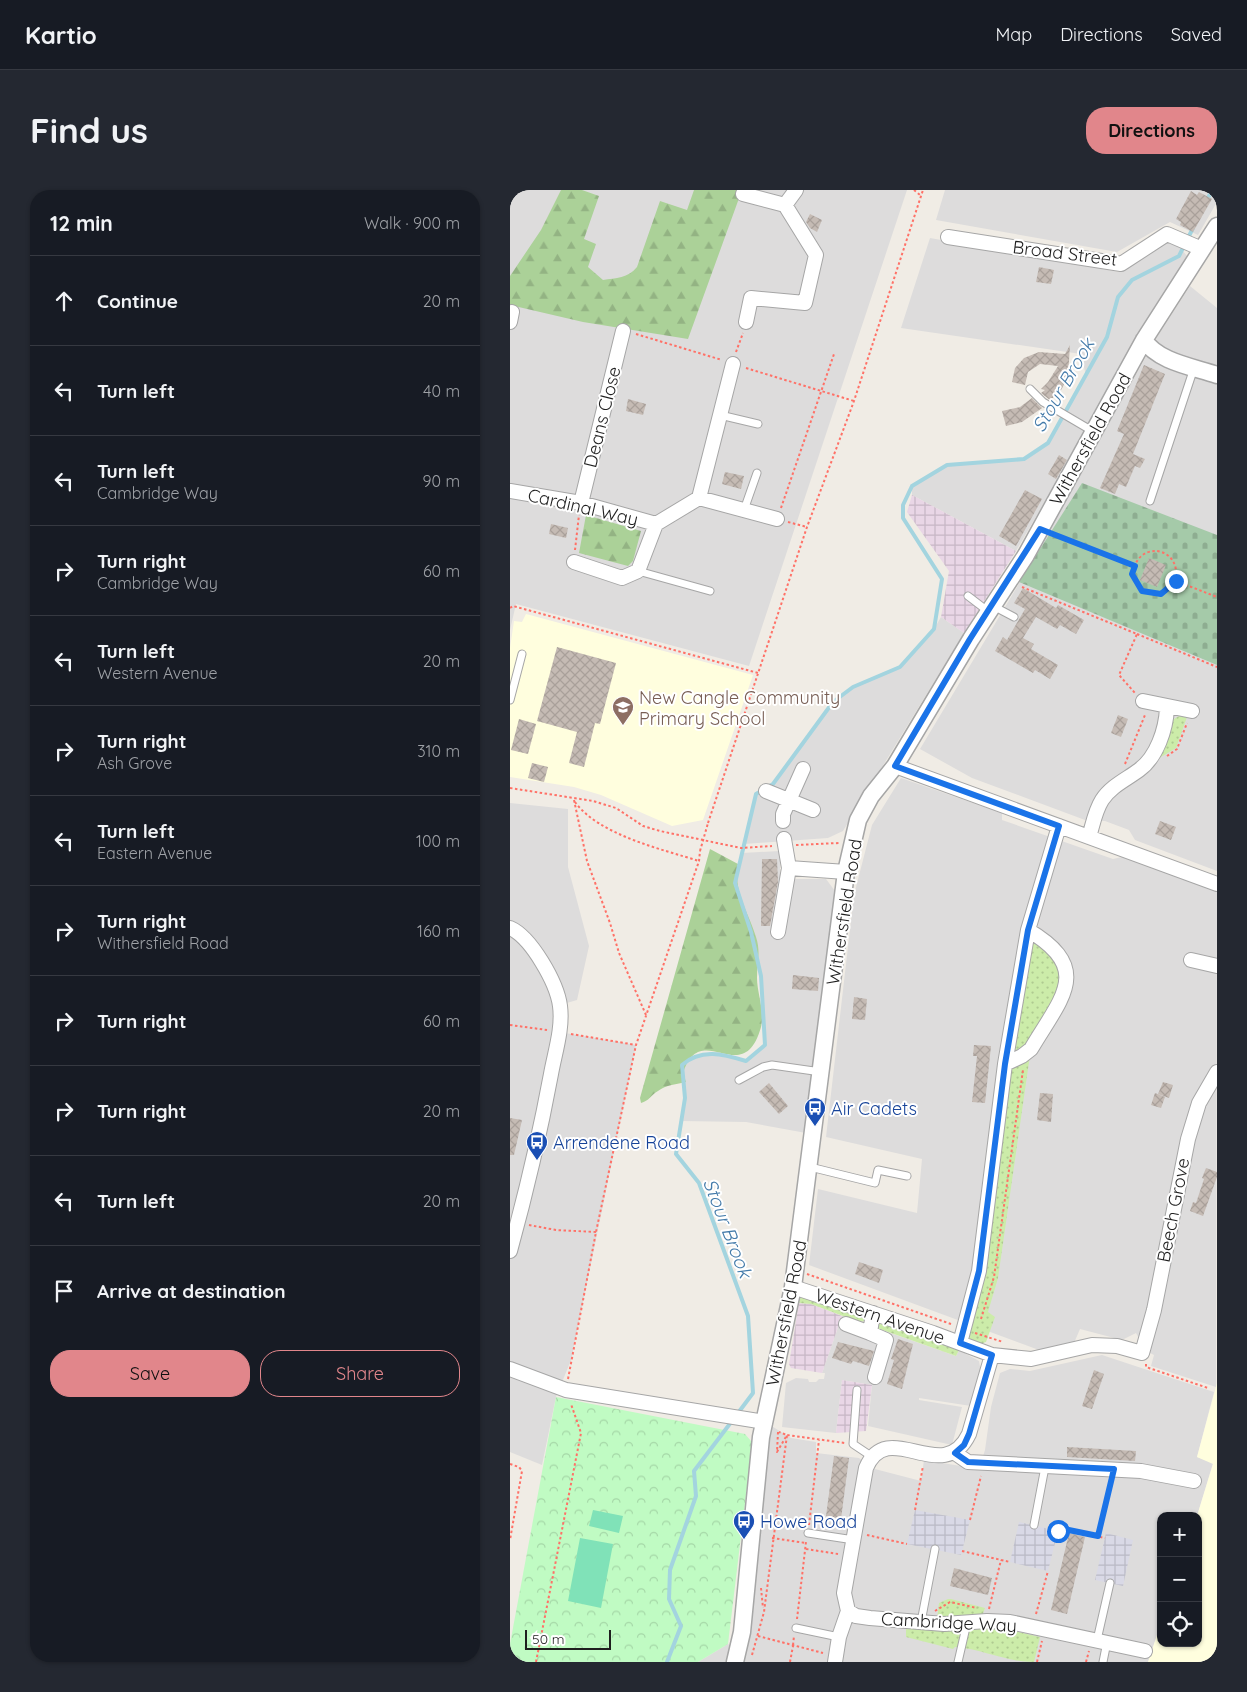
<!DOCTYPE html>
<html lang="en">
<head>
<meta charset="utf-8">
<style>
  :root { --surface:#171b24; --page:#242831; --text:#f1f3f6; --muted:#9ea1a6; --line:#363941; --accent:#e1868b }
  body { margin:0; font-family:Quicksand,sans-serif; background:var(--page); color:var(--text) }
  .controls { position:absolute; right:15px; bottom:15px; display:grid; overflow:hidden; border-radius:10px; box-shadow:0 1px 4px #0004 }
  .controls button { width:45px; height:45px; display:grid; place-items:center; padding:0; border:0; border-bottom:1px solid var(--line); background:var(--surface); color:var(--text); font:25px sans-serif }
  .scale { position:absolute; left:15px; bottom:12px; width:86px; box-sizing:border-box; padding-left:5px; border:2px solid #1f1f1f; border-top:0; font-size:14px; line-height:18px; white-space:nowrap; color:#1f1f1f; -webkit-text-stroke:4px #fff; paint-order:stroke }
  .stop { position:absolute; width:15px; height:15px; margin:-11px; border:4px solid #1a73e8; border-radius:50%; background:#fff }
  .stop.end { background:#1a73e8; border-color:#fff; box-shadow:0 1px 5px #0008 }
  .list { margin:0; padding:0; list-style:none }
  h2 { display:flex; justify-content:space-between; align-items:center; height:65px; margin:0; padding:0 20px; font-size:21px }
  h2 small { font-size:16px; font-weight:400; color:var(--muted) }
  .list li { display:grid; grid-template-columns:32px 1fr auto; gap:15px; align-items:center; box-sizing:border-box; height:90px; padding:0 20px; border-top:1px solid var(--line) }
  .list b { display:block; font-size:19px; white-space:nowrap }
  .list p { margin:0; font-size:16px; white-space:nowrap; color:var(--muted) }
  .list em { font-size:16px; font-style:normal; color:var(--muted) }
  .actions { display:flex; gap:10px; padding:15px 20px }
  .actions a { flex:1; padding:11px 0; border:1px solid var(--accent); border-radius:20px; text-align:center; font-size:18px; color:var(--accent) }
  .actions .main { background:var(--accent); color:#111 }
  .icon { flex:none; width:28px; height:28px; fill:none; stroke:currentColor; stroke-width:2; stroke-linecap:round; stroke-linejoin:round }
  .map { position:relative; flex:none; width:707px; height:1472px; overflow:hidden; border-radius:20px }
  header { display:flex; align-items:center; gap:30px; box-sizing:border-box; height:70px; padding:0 25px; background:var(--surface); border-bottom:1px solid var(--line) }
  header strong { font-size:24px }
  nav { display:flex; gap:28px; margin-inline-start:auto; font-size:18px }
  .intro { display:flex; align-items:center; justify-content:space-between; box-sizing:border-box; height:120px; padding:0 30px }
  h1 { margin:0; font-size:35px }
  .button { padding:12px 22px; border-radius:20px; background:var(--accent); color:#111; font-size:18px; font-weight:700 }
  main { display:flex; gap:30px; padding:0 30px }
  aside { flex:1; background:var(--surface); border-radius:20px; box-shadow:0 1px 4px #0004 }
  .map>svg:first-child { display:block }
</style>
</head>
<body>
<header>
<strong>Kartio</strong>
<nav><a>Map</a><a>Directions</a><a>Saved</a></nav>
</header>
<div class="intro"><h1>Find us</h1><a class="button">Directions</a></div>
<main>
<aside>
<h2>12 min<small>Walk · 900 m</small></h2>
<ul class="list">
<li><svg class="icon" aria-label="ahead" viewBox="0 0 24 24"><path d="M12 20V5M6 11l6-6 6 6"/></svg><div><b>Continue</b></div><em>20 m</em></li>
<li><svg class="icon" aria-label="left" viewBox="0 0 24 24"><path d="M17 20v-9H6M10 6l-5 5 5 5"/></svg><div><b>Turn left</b></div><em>40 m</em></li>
<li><svg class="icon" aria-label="left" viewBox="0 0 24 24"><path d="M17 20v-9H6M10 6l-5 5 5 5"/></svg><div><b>Turn left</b><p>Cambridge Way</p></div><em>90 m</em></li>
<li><svg class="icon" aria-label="right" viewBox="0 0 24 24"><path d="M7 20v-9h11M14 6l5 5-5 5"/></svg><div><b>Turn right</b><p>Cambridge Way</p></div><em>60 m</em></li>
<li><svg class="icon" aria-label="left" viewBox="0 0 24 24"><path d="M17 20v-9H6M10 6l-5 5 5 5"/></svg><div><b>Turn left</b><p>Western Avenue</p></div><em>20 m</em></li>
<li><svg class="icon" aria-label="right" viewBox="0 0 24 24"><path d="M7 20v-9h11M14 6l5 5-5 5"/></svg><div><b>Turn right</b><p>Ash Grove</p></div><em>310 m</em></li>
<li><svg class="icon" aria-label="left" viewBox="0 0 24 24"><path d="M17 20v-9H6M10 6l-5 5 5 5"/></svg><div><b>Turn left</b><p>Eastern Avenue</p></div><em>100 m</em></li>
<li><svg class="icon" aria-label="right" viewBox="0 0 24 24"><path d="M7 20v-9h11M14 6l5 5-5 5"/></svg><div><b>Turn right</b><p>Withersfield Road</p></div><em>160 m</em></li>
<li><svg class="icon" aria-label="right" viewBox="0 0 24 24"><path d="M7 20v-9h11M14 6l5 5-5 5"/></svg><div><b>Turn right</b></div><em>60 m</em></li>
<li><svg class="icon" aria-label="right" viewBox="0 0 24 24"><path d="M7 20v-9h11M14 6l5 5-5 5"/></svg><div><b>Turn right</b></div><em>20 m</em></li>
<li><svg class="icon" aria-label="left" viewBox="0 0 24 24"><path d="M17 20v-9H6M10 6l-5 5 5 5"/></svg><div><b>Turn left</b></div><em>20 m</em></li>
<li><svg class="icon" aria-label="arrive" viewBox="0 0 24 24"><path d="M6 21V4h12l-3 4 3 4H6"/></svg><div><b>Arrive at destination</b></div></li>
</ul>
<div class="actions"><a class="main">Save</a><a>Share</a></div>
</aside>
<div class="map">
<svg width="707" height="1472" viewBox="0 0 707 1472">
  <defs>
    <pattern id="industrial-grid" width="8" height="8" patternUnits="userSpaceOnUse" patternTransform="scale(1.25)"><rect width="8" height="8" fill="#e9d6e6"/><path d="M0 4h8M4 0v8" fill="none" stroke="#c7b7c5"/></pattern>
    <pattern id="grass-dots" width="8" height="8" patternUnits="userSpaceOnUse" patternTransform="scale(1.25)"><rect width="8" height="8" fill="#cceca9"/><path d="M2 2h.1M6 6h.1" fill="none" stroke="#afca91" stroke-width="1.8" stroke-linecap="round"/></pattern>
    <pattern id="forest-firs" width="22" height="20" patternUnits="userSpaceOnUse" patternTransform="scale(1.25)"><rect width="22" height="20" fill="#abd198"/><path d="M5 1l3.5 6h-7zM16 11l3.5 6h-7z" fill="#93b383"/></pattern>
    <pattern id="cemetery-stones" width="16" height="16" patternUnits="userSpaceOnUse" patternTransform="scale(1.25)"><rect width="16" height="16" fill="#a5caa9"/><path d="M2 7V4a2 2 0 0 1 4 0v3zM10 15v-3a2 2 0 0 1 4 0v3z" fill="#8ead91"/></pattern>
    <pattern id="park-crowns" width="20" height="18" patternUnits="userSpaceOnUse" patternTransform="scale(1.25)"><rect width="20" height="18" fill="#c0fbc3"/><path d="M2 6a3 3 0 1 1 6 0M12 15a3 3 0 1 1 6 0" fill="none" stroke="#a5d7a7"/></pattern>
    <pattern id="plaza-grid" width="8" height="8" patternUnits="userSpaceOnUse" patternTransform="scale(1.25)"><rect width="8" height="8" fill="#d9d9e6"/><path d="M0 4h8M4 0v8" fill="none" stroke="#babac5"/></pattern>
    <pattern id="building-cross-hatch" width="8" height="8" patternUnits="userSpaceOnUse" patternTransform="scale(1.25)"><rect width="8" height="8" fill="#c5bbb4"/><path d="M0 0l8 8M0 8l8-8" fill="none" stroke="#a9a09a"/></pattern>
  </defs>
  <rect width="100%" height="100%" fill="#f0ece5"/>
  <!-- residential -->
  <path fill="#dddcdc" d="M0,0H397L239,476L6,414L0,440Z
    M435,0H707V12L688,45L660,32L607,62L426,30Z
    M420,48L609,82L656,52L666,53L678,67L506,361L402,305V296L437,275L514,269L538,253L576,186L571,164L391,138Z
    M680,96L707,118V681L625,650L619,640L595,631L575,630L462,588L410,559L507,397L647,147Z
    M431,427L454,443L333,641L318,648L234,654L246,604L264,594L323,512L343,497L390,477L424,439Z
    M391,588L492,623V630L603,669L612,667L707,701L706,1197L641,1176L644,1165L636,1161L626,1143L612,1150L570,1139L564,1153L537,1163L299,1075L308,999L407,1023L412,969L316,947L344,705L362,635Z
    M0,613L58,619V677L79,756L67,810L50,815L49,842L126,855L61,1170L46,1207L32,1275L0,1262Z
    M270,661V689H316L325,701L296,943L236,932L171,931L175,908L172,875L181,867L208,862L236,871L255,855L251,786L241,742L225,693L232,663Z
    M332,1126L446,1166L449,1160L469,1171L471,1182L461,1216L409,1208V1210L452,1217L442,1255L358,1236L362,1195L332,1190L326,1243L272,1237L276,1193L286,1188L298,1189L299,1192H306L309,1189H314L315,1183H312Z
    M592,1165L704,1202L687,1267L703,1273L687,1326H651V1433L638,1472H188L218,1454L227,1461L255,1232L281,1248L306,1252V1263L349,1268L361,1278L411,1291L414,1270L469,1279L475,1260L481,1217L490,1183L500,1179L520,1181Z"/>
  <!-- industrial -->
  <path fill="url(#industrial-grid)" d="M402,305L506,361L454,443L431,427L439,381L397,322Z
    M289,1113L301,1114L332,1126L312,1183L281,1178L279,1174Z
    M332,1190L362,1195L356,1241L326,1243Z"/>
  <!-- education -->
  <path fill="#fffede" d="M16,424L243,485L193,630L162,636L91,605L64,597L0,587V458L4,431L12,432Z
    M707,1193V1472H638L651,1433V1453H688L687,1326L703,1274L687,1267Z"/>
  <!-- grass -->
  <path fill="url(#grass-dots)" d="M669,526L677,527L666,558L641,573L659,532Z
    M523,750L550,772L553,796L518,855L507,864L503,856Z
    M520,865L488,1088L478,1122L485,1127L476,1152L467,1155L453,1146L500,879Z
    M291,1106L356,1128L355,1131L349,1132L301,1114L289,1113Z
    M370,1130L443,1155L449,1160L446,1166L367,1138L365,1133Z
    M438,1409H441L475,1418L472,1426L427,1429L429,1413Z
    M464,1438L504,1441L530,1447L524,1472C497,1472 472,1459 445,1457L443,1459L396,1447V1439Z"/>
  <!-- forest -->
  <path fill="url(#forest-firs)" d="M51,0H72L89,6L74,49L86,54L78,77L93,90C106,88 118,88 127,77L150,11L177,20L184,0H232L178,149L73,132L0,115V86L31,40Z
    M76,325L131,341L123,371L118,376L69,363Z
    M200,659L228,674C223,701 238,721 246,747C251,762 247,773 247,788C247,803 255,822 251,837C233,901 191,827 173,883L176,892C167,894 156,895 148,901C141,905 139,911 131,913L130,908Z"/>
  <!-- cemetery -->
  <path fill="url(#cemetery-stones)" d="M572,293L707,345V475L509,392Z"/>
  <!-- park -->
  <path fill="url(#park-crowns)" d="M46,1207L235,1244L241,1251V1263L218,1454L188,1472H0V1454Z"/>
  <!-- pitch -->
  <path fill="#80e2b8" d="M83,1320L113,1326L109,1343L79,1336Z
    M70,1348L103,1354L91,1418L58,1411Z"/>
  <!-- plaza -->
  <path fill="url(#plaza-grid)" d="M405,1320L460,1330L451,1365L397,1354Z
    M509,1332L548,1341L538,1381L500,1372Z
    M596,1343L623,1350L613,1396L585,1390Z"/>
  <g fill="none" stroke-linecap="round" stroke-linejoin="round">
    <!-- stream -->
    <path stroke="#a3d4df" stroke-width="4" d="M696,12L702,0
      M228,1223L243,1203L238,1126L189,993L166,964L175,908L172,875C191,858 213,864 236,871L255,855L251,786L241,742L225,693L246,604L263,594L323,512L343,497L390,477L424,439L432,389L393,328V315L402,296L437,275L514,269L538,253L597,147L608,107L622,90L669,66L683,38
      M157,1472L171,1436L159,1409L160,1380L186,1306L184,1281L222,1231"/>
  </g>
  <!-- building -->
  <path fill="url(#building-cross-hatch)" d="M681,1L687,5L689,2L702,9L683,42L670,35L671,32L666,29Z
    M300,24L312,30L307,42L300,38L296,32Z
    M529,77L544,80L541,94L526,92Z
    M560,155L558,187L550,202L540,210L531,203L535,200L531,199L538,192L548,176L530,174L518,182L515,195L502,192L505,178L514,168L529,162L555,164Z
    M634,175L655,184L623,264L635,269L630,278L625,276L616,297L609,294L605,304L590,298L614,244L607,241Z
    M522,208L532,218L512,232L496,236L492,221L510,217Z
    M118,209L136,214L133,225L116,221Z
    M549,265L557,270L546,289L538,284Z
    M215,282L234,286L231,299L212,294Z
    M515,300L532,309L506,356L489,346Z
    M41,334L58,338L56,348L39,344Z
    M639,368L656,375L647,397L630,390Z
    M513,398L546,418L548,415L574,430L566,444L550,435L547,439L526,427L513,448L524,454L521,459L548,475L540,489L525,480L523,483L485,461L493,447L497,450L515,419L504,413Z
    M47,457L106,473L90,534L85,533L74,577L59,573L67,542L27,531Z
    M608,525L618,529L611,547L601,543Z
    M9,529L26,534L18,564L1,560Z
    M22,573L38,577L34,592L18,588Z
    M650,631L666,637L661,650L645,644Z
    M252,669H267L268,692L260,736H251Z
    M283,785L309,788L308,801L282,799Z
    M344,807L357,809L355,830L342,829Z
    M464,855L481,856L475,913L462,912L467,866H463Z
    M653,892L663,895L659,908L648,904Z
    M259,893L278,916L269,924L249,902Z
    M530,903L543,904L541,932L527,930Z
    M645,903L655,907L651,918L641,915Z
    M0,928L12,930L4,965H0Z
    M696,978L707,982V987L693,1026L680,1021L683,1012L686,1013L694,989L692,988Z
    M349,1072L373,1080L369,1093L345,1084Z
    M388,1149L403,1154L392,1199L377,1194L384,1170L381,1169Z
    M328,1152L364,1161L359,1176L343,1171L341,1174L322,1168Z
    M584,1180L594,1184L582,1219L572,1216Z
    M557,1257L626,1261L625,1271L557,1267Z
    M324,1266L339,1268L331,1329L316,1326Z
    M559,1343L575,1347L557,1424L541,1420Z
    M444,1378L482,1388L478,1405L440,1396Z"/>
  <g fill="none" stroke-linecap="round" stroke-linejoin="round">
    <!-- service casing -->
    <g stroke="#a6a6a6" stroke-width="9">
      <path id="service" d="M520,199L533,212L584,242
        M210,225L248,234
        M640,311L684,178
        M234,320L247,283
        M128,381L200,401
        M458,406L479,422
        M483,416L504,427
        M0,510L12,464
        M229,890L253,877L262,875L311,882
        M300,977L365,993L368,980L397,986
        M347,1200L343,1254L361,1266
        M524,1335L535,1277
        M298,1343L344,1350
        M411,1432L425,1359
        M286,1438L329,1447
        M587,1450L600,1393
        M448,1472L457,1433
        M593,1472L597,1452"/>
    </g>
    <!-- minor casing -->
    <g stroke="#a6a6a6" stroke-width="16">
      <path id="minor" d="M233,4L275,15L286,0
        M438,47L611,74L657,44L692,59
        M0,132L2,122
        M236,132L241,108L295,113L306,65L275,15
        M0,301L71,313L146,334
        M189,308L223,174
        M71,313L113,141
        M64,372L112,388L128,381L146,334L189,308L267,329
        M633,511L682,521
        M385,576L707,694
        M256,601L303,620
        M273,631V624L293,579
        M579,647C583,634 585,621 592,610C601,596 617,589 629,580C647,567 656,539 657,518
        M274,649L279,678
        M0,738C21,747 47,793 50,816C53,838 45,862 41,884C30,943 16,1003 0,1061
        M268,742L279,678L336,682
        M681,770L707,776
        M495,874L512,866L521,859C551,808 584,779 518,740
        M283,1097L423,1143L482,1165L521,1169L582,1155L607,1156L632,1163L644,1120L678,949L689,913L707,882
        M363,1123L360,1143L376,1150L365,1187
        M336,1134L360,1143
        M450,1153L469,1081L495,874L518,740L549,636
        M482,1165L459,1244C433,1298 378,1226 356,1278L334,1403L338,1421L346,1426L360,1428L434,1434L477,1431L500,1432L635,1461
        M0,1179L56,1200L255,1232
        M445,1263L458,1272L631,1281L684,1291
        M325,1472L329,1447L338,1421"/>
    </g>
    <!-- tertiary casing -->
    <g stroke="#a6a6a6" stroke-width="19">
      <path id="tertiary" d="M634,150C648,172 684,177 707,185
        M225,1472L232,1442L251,1247L283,1097L336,682L348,630L361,606L385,576L461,449L516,365L634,150L707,36"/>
    </g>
    <!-- path -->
    <path stroke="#ff7167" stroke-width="2" stroke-dasharray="2.5 2.5" stroke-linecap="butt" d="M404,0L410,5
      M126,144L212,170
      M226,162L233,143
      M236,178L344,211
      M271,318L324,164
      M278,332L297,337
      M544,345L625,376
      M65,360L69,325
      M624 382a21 21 0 1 1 42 0a21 21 0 1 1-42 0Z
      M666,391L707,407
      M512,397L627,444L609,485L625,503
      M0,418L3,416L248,483
      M627,444L707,477
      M657,566L667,559L677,533
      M615,574L635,525
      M0,598L83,611L106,618L133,636L150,641L231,658L262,656
      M64,610L77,671L100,733L109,763L136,825
      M65,612C89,645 151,659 189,671
      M198,633L297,337L344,211L413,0
      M286,655L329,653
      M0,835L37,840
      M61,844L126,855
      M19,1035L46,1040L86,1042
      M297,1084L441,1134
      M471,1129L484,1087L513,880
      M465,1143L493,1152
      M636,1174V1177L698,1198
      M58,1189L86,1042L126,855L189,671L190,661
      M268,1242L267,1262L277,1245L335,1253
      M0,1274L9,1277L12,1281L0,1350
      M405,1320L413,1276
      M460,1330L471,1286
      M299,1335L309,1250
      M548,1341L549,1338L595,1348
      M357,1345L397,1354
      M588,1346L601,1291
      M262,1348L296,1353
      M296,1359L328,1364
      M452,1361L500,1372
      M251,1398L253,1418
      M479,1419L491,1370
      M425,1421L440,1412L467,1418
      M526,1424L538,1381
      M287,1429L296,1352
      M248,1446L313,1463
      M283,1455L284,1446
      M242,1465L254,1422L277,1245L269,1242
      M26,1472L71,1243L61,1214
      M280,1472L283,1456
      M527,1472L532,1451
      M576,1472L579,1461"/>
    <!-- service -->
    <use href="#service" stroke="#fff" stroke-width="7"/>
    <!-- minor -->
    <use href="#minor" stroke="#fff" stroke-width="14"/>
    <!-- tertiary -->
    <use href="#tertiary" stroke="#fff" stroke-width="16"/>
    <!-- path-bridge -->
    <path stroke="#ff7167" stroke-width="2" stroke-dasharray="2.5 2.5" stroke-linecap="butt" d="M190,661L198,633"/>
  </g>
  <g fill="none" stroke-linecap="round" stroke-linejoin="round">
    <!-- route -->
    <path stroke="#1a73e8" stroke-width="6" d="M548,1341L549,1338L588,1346L604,1279L458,1272L445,1263L454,1255L459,1244L482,1165L450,1153L469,1081L495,874L518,740L549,636L385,576L460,449L530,339L625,376L622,384L632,401L651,404L666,391"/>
  </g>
  <!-- icons -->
  <defs>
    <g id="school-pin" transform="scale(1.125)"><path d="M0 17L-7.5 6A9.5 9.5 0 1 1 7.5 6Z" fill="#8d6e63" stroke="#fff"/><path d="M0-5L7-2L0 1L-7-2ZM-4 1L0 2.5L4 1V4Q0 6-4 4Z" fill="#fff"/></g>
    <g id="bus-pin" transform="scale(1.125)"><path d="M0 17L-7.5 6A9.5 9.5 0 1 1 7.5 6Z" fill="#1a4fb4" stroke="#fff"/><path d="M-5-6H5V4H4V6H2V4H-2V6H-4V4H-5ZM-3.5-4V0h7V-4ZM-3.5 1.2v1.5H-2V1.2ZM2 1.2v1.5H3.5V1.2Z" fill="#fff"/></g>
  </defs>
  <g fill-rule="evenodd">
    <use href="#school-pin" x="113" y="517"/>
    <use href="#bus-pin" x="305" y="918"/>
    <use href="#bus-pin" x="27" y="952"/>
    <use href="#bus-pin" x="234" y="1331"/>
  </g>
  <g text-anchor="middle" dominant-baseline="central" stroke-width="4" stroke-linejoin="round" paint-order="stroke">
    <!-- street labels -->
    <g font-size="18" fill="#1f1f1f" stroke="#fff">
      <text transform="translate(555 63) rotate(7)">Broad Street</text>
      <text transform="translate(92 227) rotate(-76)">Deans Close</text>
      <text transform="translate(580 249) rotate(-61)">Withersfield Road</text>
      <text transform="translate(73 317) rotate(13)">Cardinal Way</text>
      <text transform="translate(334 722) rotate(-81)">Withersfield Road</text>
      <text transform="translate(663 1020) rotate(-79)">Beech Grove</text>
      <text transform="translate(276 1123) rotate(-79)">Withersfield Road</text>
      <text transform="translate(370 1126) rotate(19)">Western Avenue</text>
      <text transform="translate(439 1432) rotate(3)">Cambridge Way</text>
    </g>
    <!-- education labels -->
    <g font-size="18" fill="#785e54" stroke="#fff" text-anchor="start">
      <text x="129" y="507">New Cangle Community<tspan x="129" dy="21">Primary School</tspan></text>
    </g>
    <!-- transit labels -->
    <g font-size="18" fill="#164399" stroke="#fff" text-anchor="start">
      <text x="321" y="918">Air Cadets</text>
      <text x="43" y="952">Arrendene Road</text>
      <text x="250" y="1331">Howe Road</text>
    </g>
    <!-- water labels -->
    <g font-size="19" font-style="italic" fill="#447baa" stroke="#fff">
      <text transform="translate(553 195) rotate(-60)">Stour Brook</text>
      <text transform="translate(218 1038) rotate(69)">Stour Brook</text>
    </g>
  </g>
</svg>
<div class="controls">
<button>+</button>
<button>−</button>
<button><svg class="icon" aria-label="locate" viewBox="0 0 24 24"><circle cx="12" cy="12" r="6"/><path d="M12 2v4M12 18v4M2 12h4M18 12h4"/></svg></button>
</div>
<div class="scale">50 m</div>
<div class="stop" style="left:548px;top:1341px"></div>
<div class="stop end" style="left:666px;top:391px"></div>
</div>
</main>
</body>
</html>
